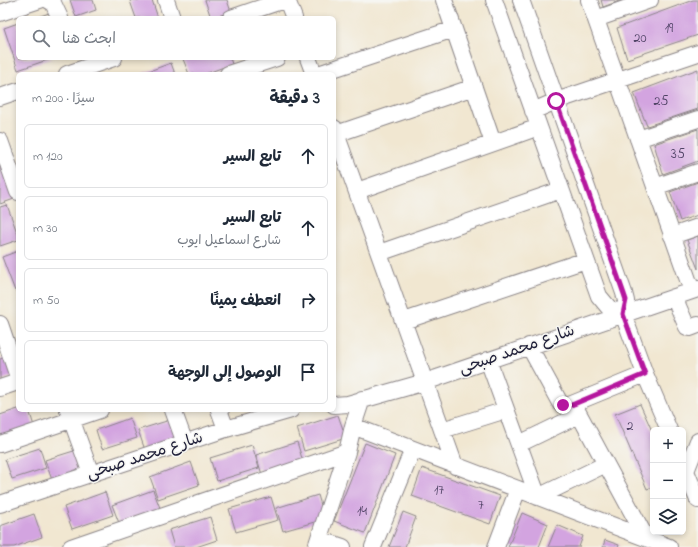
<!DOCTYPE html>
<html lang="ar">
<head>
<meta charset="utf-8">
<style>
  :root { --surface:#fff; --page:#f2f2f3; --text:#1f2937; --muted:#747a83; --line:#e0e1e3 }
  body { margin:0; font-family:"Indie Flower","Playpen Sans Arabic",sans-serif; background:var(--page); color:var(--text); direction:rtl }
  .controls { position:absolute; right:12px; bottom:12px; display:grid; overflow:hidden; border-radius:6px; box-shadow:0 2px 6px #0003 }
  .controls button { width:36px; height:36px; display:grid; place-items:center; padding:0; border:0; border-bottom:1px solid var(--line); background:var(--surface); color:var(--text); font:20px sans-serif }
  .stop { position:absolute; width:12px; height:12px; margin:-9px; border:3px solid #b5179e; border-radius:50%; background:#fff }
  .stop.end { background:#b5179e; border-color:#fff; box-shadow:0 1px 4px #0008 }
  .list { margin:0; padding:0; list-style:none }
  h2 { display:flex; justify-content:space-between; align-items:center; height:52px; margin:0; padding:0 16px; font-size:17px }
  h2 small { font-size:13px; font-weight:400; color:var(--muted) }
  .list li { display:grid; grid-template-columns:26px 1fr auto; gap:12px; align-items:center; box-sizing:border-box; height:64px; margin:0 8px 8px; padding:0 8px; border:1px solid var(--line); border-radius:6px }
  .list b { display:block; font-size:15px; white-space:nowrap }
  .list p { margin:0; font-size:13px; white-space:nowrap; color:var(--muted) }
  .list em { font-size:13px; font-style:normal; color:var(--muted) }
  .icon { flex:none; width:22px; height:22px; fill:none; stroke:currentColor; stroke-width:2; stroke-linecap:round; stroke-linejoin:round }
  .map { position:relative; flex:none; width:698px; height:547px; overflow:hidden; direction:ltr }
  .search { position:absolute; background:var(--surface); box-shadow:0 2px 6px #0003; left:16px; top:16px; width:320px; height:44px; display:flex; align-items:center; gap:10px; box-sizing:border-box; padding:0 14px; border-radius:6px; color:var(--muted); font-size:15px }
  .panel { position:absolute; background:var(--surface); box-shadow:0 2px 6px #0003; left:16px; top:72px; width:320px; height:340px; border-radius:6px; direction:rtl }
  .map>svg:first-child { display:block }
</style>
</head>
<body>
<div class="map">
<svg width="698" height="547" viewBox="0 0 698 547">
  <rect width="100%" height="100%" fill="#f6f6f2"/>
  <filter id="ink" filterUnits="userSpaceOnUse"><feTurbulence type="fractalNoise" baseFrequency=".025" numOctaves="2"/><feDisplacementMap in="SourceGraphic" scale="8" xChannelSelector="R" yChannelSelector="G"/><feConvolveMatrix kernelMatrix="1 2 1 2 8 2 1 2 1" color-interpolation-filters="sRGB"/></filter>
  <filter id="wash" filterUnits="userSpaceOnUse"><feTurbulence type="fractalNoise" baseFrequency=".012" numOctaves="4" result="noise"/><feDisplacementMap in="SourceGraphic" scale="16" xChannelSelector="R" yChannelSelector="G"/><feGaussianBlur stdDeviation="0.9" result="paint"/><feColorMatrix in="noise" values="0 0 0 0 0 0 0 0 0 0 0 0 0 0 0 0 0 1.4 0 .05"/><feComposite in="paint" operator="in"/></filter>
  <g filter="url(#wash)">
    <rect width="100%" height="100%" fill="#f1e7d1"/>
    <g id="blocks">
      <!-- building -->
      <path fill="#d3a4e0" d="M70,0H93L96,10L76,17Z
        M132,0H152L158,18H136L130,1Z
        M205,0H227L231,12L211,18Z
        M601,0H622L603,7Z
        M693,0H698V35L627,59L617,28Z
        M49,13L50,18H35Z
        M18,23V58H53L18,70L4,28Z
        M186,58H230L232,64L205,74H189L183,59Z
        M171,63L175,74H141Z
        M698,69V109L647,126L634,93Z
        M698,129V161L663,174L654,144Z
        M4,164L17,198L0,204V165Z
        M698,182V215L680,221L670,192Z
        M7,205L18,235V240L0,246V207Z
        M698,236V269L687,240Z
        M18,251V290L15,291L2,257Z
        M7,356L13,376L0,381V359Z
        M640,404L653,433V487L647,489L615,414Z
        M18,409L29,410L34,426L0,437V415Z
        M338,415L346,438L304,451L297,428Z
        M130,418L137,438L102,449L96,430Z
        M173,419L180,438L145,450L138,430Z
        M297,442L304,465L263,478L256,455Z
        M365,443L395,455L365,533L334,521Z
        M252,445L259,468L217,481L210,458Z
        M40,448L46,468L12,479L5,459Z
        M80,449L87,468L52,480L45,460Z
        M191,462L199,485L158,499L150,477Z
        M422,468L500,496L490,524L412,496Z
        M153,490L162,513L121,528L112,505Z
        M105,492L113,515L72,529L64,507Z
        M318,495L325,519L283,531L276,508Z
        M271,497L278,520L236,532L229,509Z
        M403,512L416,517L405,547H389Z
        M522,513L548,524L539,547H508Z
        M34,514L42,537L14,547H0V526Z
        M210,517L217,540L196,547H174L169,530Z
        M557,525L583,536L579,547H548Z
        M605,540L619,545L618,547H603Z"/>
    </g>
  </g>
  <g filter="url(#ink)">
    <use href="#blocks" fill-opacity="0" stroke="#8a8486" stroke-width="1"/>
    <g fill="none" stroke-linecap="round" stroke-linejoin="round">
      <!-- minor casing -->
      <g stroke="#8a8486" stroke-width="18">
        <path id="minor" d="M48,0L53,3L60,18
          M166,0L172,18
          M287,0L294,18
          M444,0L493,143
          M494,0L599,296L609,308L623,314
          M521,0L624,293L626,301L623,314
          M589,0L692,291
          M0,13L40,0
          M231,18L284,0
          M596,19L650,0
          M308,58L314,74
          M67,74L114,58
          M228,74L277,58
          M318,74L454,29
          M0,97L18,91
          M533,111L556,101L698,53
          M334,128L455,466
          M336,134L474,87
          M638,139L698,119
          M0,141L18,192
          M655,187L698,172
          M357,191L539,127
          M672,236L698,227
          M379,253L561,190
          M674,297L687,327L690,328L698,325
          M623,314L645,374L669,430
          M404,321L586,260
          M0,324L18,377
          M529,346L560,403L567,406L645,374
          M488,360L538,497L606,464
          M0,388L18,382
          M334,405L348,404L425,382L698,289
          M574,405L646,538
          M68,410L91,474
          M173,410L185,443
          M219,410L226,429
          M353,426L669,547
          M442,430L506,410
          M0,444L100,410
          M519,444L579,415
          M683,464L698,500
          M686,471L698,441
          M0,504L226,429L291,410
          M319,539L343,547
          M71,547L347,452
          M316,547L347,452L353,426L362,399
          M373,547L413,449
          M496,547L518,489"/>
      </g>
      <!-- minor -->
      <use href="#minor" stroke="#fff" stroke-width="16"/>
    </g>
  </g>
  <g fill="none" stroke-linecap="round" stroke-linejoin="round" filter="url(#ink)">
    <!-- route -->
    <path stroke="#b5179e" stroke-width="5" d="M556,101L624,294L626,300L623,314L645,374L574,404L568,406L563,405"/>
  </g>
  <g text-anchor="middle" dominant-baseline="central" stroke-width="3" stroke-linejoin="round" paint-order="stroke">
    <!-- number labels -->
    <g font-size="14" fill="#4e4264">
      <text x="669" y="28">19</text>
      <text x="640" y="38">20</text>
      <text x="661" y="101">25</text>
      <text x="678" y="154">35</text>
      <text x="630" y="426">2</text>
      <text x="439" y="490">17</text>
      <text x="481" y="505">7</text>
      <text x="362" y="511">14</text>
    </g>
    <!-- street labels -->
    <g font-size="16" fill="#22223b" stroke="#f6f6f2">
      <text transform="translate(517 350) rotate(-19)">شارع محمد صبحى</text>
      <text transform="translate(145 456) rotate(-18)">شارع محمد صبحى</text>
    </g>
  </g>
</svg>
<div class="controls">
<button>+</button>
<button>−</button>
<button><svg class="icon" aria-label="layers" viewBox="0 0 24 24"><path d="M12 4l9 5-9 5-9-5zM3 14l9 5 9-5"/></svg></button>
</div>
<div class="stop" style="left:556px;top:101px"></div>
<div class="stop end" style="left:563px;top:405px"></div>
<div class="search"><svg class="icon" aria-label="search" viewBox="0 0 24 24"><circle cx="10" cy="10" r="6"/><path d="M15 15l6 6"/></svg>ابحث هنا</div>
<section class="panel">
<h2>3 دقيقة<small>سيرًا · 200 m</small></h2>
<ul class="list">
<li><svg class="icon" aria-label="ahead" viewBox="0 0 24 24"><path d="M12 20V5M6 11l6-6 6 6"/></svg><div><b>تابع السير</b></div><em>120 m</em></li>
<li><svg class="icon" aria-label="ahead" viewBox="0 0 24 24"><path d="M12 20V5M6 11l6-6 6 6"/></svg><div><b>تابع السير</b><p>شارع اسماعيل ايوب</p></div><em>30 m</em></li>
<li><svg class="icon" aria-label="right" viewBox="0 0 24 24"><path d="M7 20v-9h11M14 6l5 5-5 5"/></svg><div><b>انعطف يمينًا</b></div><em>50 m</em></li>
<li><svg class="icon" aria-label="arrive" viewBox="0 0 24 24"><path d="M6 21V4h12l-3 4 3 4H6"/></svg><div><b>الوصول إلى الوجهة</b></div></li>
</ul>
</section>
</div>
</body>
</html>
